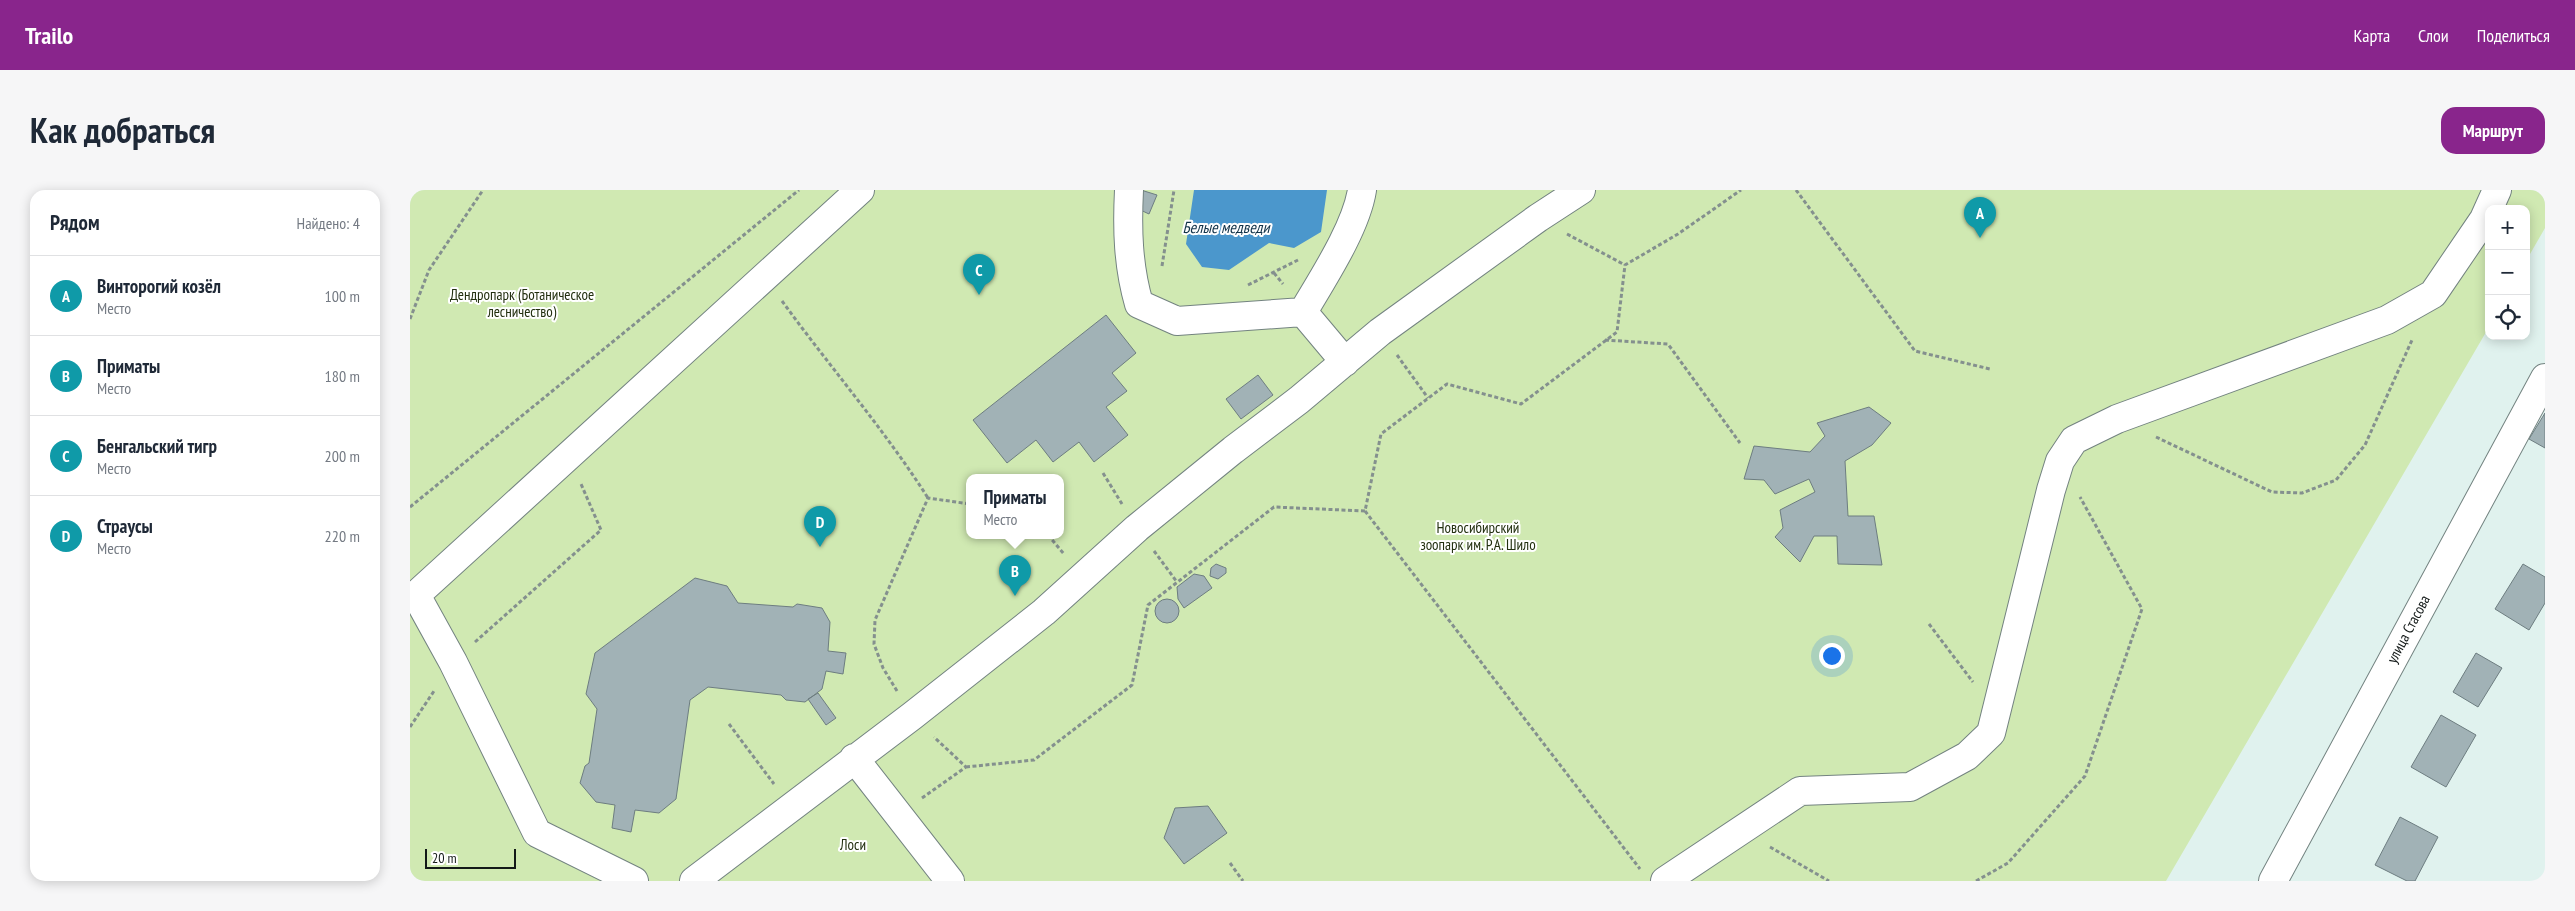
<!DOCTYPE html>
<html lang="ru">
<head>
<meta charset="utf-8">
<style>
  :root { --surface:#fff; --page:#f6f6f7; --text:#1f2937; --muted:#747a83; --line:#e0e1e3; --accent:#89258c }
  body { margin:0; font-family:"PT Sans Narrow",sans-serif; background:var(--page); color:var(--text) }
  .controls { position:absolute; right:15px; top:15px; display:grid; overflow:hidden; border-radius:10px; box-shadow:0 2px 12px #0003 }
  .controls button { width:45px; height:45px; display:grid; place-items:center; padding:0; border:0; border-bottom:1px solid var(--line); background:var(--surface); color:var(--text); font:25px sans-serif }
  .scale { position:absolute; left:15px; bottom:12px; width:91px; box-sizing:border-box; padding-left:5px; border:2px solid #131918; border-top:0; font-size:14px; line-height:18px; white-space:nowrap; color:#131918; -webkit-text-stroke:4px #fff; paint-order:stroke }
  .you { position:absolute; left:1421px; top:465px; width:18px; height:18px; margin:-12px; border:4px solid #fff; border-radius:50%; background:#1a73e8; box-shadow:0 0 0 8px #1a73e833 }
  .badge { display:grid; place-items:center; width:32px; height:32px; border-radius:50%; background:var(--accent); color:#fff; font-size:16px; font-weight:700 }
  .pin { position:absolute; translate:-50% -41px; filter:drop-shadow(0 1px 2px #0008) }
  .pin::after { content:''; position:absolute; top:26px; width:18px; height:15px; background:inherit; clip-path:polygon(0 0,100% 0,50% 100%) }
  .popup { position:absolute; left:556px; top:284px; width:98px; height:65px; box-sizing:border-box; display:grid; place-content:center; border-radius:10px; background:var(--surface); filter:drop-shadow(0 1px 4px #0005); font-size:16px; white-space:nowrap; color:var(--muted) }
  .popup b { font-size:19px; color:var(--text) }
  .popup::after { content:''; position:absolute; left:50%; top:100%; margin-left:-10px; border:10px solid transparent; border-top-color:var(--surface) }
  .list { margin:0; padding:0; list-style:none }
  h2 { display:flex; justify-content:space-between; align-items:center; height:65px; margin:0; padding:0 20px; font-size:21px }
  h2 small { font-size:16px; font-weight:400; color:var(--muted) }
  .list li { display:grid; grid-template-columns:32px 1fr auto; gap:15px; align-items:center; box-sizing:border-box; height:80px; padding:0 20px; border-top:1px solid var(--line) }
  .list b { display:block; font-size:19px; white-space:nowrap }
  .list p { margin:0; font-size:16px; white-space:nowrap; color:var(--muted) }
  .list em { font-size:16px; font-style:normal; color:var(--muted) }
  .icon { flex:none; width:28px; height:28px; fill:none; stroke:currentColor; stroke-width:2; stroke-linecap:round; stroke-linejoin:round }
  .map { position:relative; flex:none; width:2135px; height:691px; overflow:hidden; border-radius:15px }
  header { display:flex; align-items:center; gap:30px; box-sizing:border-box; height:70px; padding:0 25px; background:var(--accent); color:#fff }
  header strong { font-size:24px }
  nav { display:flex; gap:28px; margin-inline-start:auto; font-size:18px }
  .intro { display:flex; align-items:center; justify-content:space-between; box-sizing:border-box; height:120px; padding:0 30px }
  h1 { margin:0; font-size:35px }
  .button { padding:12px 22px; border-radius:15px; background:var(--accent); color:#fff; font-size:18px; font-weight:700 }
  main { display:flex; gap:30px; padding:0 30px }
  aside { flex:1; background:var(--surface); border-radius:15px; box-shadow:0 2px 12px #0003 }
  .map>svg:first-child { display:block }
</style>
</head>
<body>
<header>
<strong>Trailo</strong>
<nav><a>Карта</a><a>Слои</a><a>Поделиться</a></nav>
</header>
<div class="intro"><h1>Как добраться</h1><a class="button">Маршрут</a></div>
<main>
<aside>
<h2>Рядом<small>Найдено: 4</small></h2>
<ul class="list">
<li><span class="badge" style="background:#0f9aa8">A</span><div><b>Винторогий козёл</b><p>Место</p></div><em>100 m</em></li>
<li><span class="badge" style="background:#0f9aa8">B</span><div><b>Приматы</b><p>Место</p></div><em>180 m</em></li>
<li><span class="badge" style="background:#0f9aa8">C</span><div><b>Бенгальский тигр</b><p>Место</p></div><em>200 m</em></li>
<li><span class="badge" style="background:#0f9aa8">D</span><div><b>Страусы</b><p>Место</p></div><em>220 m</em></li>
</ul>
</aside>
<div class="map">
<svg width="2135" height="691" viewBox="0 0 2135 691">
  <rect width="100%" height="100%" fill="#e0f2ee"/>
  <!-- green -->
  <path fill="#d0e9b2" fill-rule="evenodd" d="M0,0H2135V38L2116,71V19H2079V137L1756,691H0ZM560,287H650V345H560Z"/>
  <!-- water -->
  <path fill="#4b97cc" d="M784,0H917L911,42L884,58L859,53L819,80L792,77L776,54Z"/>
  <!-- building -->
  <path fill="#a1b2b6" stroke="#6d7d80" d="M731,0L747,5L739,24L724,17Z
    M696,125L726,163L702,183L717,201L696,217L718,245L684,272L669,252L643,272L626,250L597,273L563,230Z
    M848,185L863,205L831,229L816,209Z
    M1459,217L1481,233L1462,255L1435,271L1438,326H1464L1472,375L1428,374L1427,346H1404L1390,372L1365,347L1373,338L1370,320L1405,302L1399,289L1365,304L1354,290L1334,289L1344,256L1400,262L1415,246L1407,233Z
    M2135,223V258L2119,249Z
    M806,374L816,378V383L808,389L800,386L801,378Z
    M2113,374L2135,387V413L2119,440L2085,419Z
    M784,384L794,386L802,398L774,418L768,409L767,397Z
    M285,388L317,396L328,413L383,417L387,414L412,418L420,432L418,461L436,463L433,484L416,481L412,499L395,512L376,510L371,505L298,497L280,510L266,609L249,623L225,620L221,642L202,638L205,615L186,612L170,593L175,576L179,573L187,519L176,504L185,463Z
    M745 421a12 12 0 1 1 24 0a12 12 0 1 1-24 0Z
    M2066,463L2092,478L2068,517L2043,502Z
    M408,503L426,528L416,535L398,509Z
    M2031,525L2066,545L2036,597L2001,577Z
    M798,616L817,643L774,674L754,648L765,618Z
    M1990,627L2028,647L2005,691H1997L1965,675Z"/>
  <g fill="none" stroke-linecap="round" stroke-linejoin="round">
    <!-- minor casing -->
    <g stroke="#738380" stroke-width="30">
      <path id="minor" d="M719,0C717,39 718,76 729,114L767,131L893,122
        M893,122C913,88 946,38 952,0
        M893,122L935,172
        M444,568L540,691
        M224,691L127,643L43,472L6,405L450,0
        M284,691L502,526L634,422L727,338L823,260L889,210L970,142L1128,28L1171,0
        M1255,691L1390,601L1500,597L1557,566L1581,543L1641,300L1650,271L1664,250L1707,229L1977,130L2023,104L2074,29L2087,0
        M1863,691L2135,188"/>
    </g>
    <!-- path -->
    <path stroke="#84908e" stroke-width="3" stroke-dasharray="4 2.5" stroke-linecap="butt" d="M1386,0L1505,161L1580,179
      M1157,44L1215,75
      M752,76L764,0
      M864,83L873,94
      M838,95L888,70
      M372,111C420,177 474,239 518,308
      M0,129L19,80L73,0
      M1195,150L1258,154L1330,253
      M987,165L1018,208
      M1746,247L1862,302L1892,303L1926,290L1955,255L2002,150
      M693,283L712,314
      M0,317L389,0
      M955,321L1230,679
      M638,345L654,364
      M744,361L767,392
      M1519,434L1563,492
      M65,452L191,340L171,294
      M487,501L473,478L464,454L465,430L518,308L560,314
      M319,534L364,594
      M0,537L24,501
      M556,577L624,570L722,495L738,415L864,317L955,321L971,244L1037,194L1111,214L1207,142L1215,75L1268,44L1331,0
      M512,608L556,577L524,547
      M1360,657L1419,691
      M820,673L833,691
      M1566,691L1598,673L1675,586L1732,419L1670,307"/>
    <!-- minor -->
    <use href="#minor" stroke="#fff" stroke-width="28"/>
  </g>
  <g text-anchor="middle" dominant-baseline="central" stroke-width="4" stroke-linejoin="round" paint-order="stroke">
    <!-- park labels -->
    <g font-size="15" fill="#222f0f" stroke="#fff">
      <text x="112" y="104">Дендропарк (Ботаническое<tspan x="112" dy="17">лесничество)</tspan></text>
      <text x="1068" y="337">Новосибирский<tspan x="1068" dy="17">зоопарк им. Р.А. Шило</tspan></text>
      <text x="443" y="654">Лоси</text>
    </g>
    <!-- street labels -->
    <g font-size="15" fill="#131918" stroke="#fff">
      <text transform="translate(1998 439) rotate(-62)">улица Стасова</text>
    </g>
    <!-- water labels -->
    <g font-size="16" font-style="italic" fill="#123349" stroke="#fff">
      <text x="816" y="37">Белые медведи</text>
    </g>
  </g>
</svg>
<div class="controls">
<button>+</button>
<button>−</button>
<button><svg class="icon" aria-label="locate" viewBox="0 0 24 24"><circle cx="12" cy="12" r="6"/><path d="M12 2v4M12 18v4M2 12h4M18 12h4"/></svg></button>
</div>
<div class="scale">20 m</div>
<div class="you"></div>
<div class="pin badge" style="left:1570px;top:48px;background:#0f9aa8">A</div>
<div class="pin badge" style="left:605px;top:406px;background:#0f9aa8">B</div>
<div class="popup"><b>Приматы</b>Место</div>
<div class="pin badge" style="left:569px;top:105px;background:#0f9aa8">C</div>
<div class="pin badge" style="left:410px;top:357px;background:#0f9aa8">D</div>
</div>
</main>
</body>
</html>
